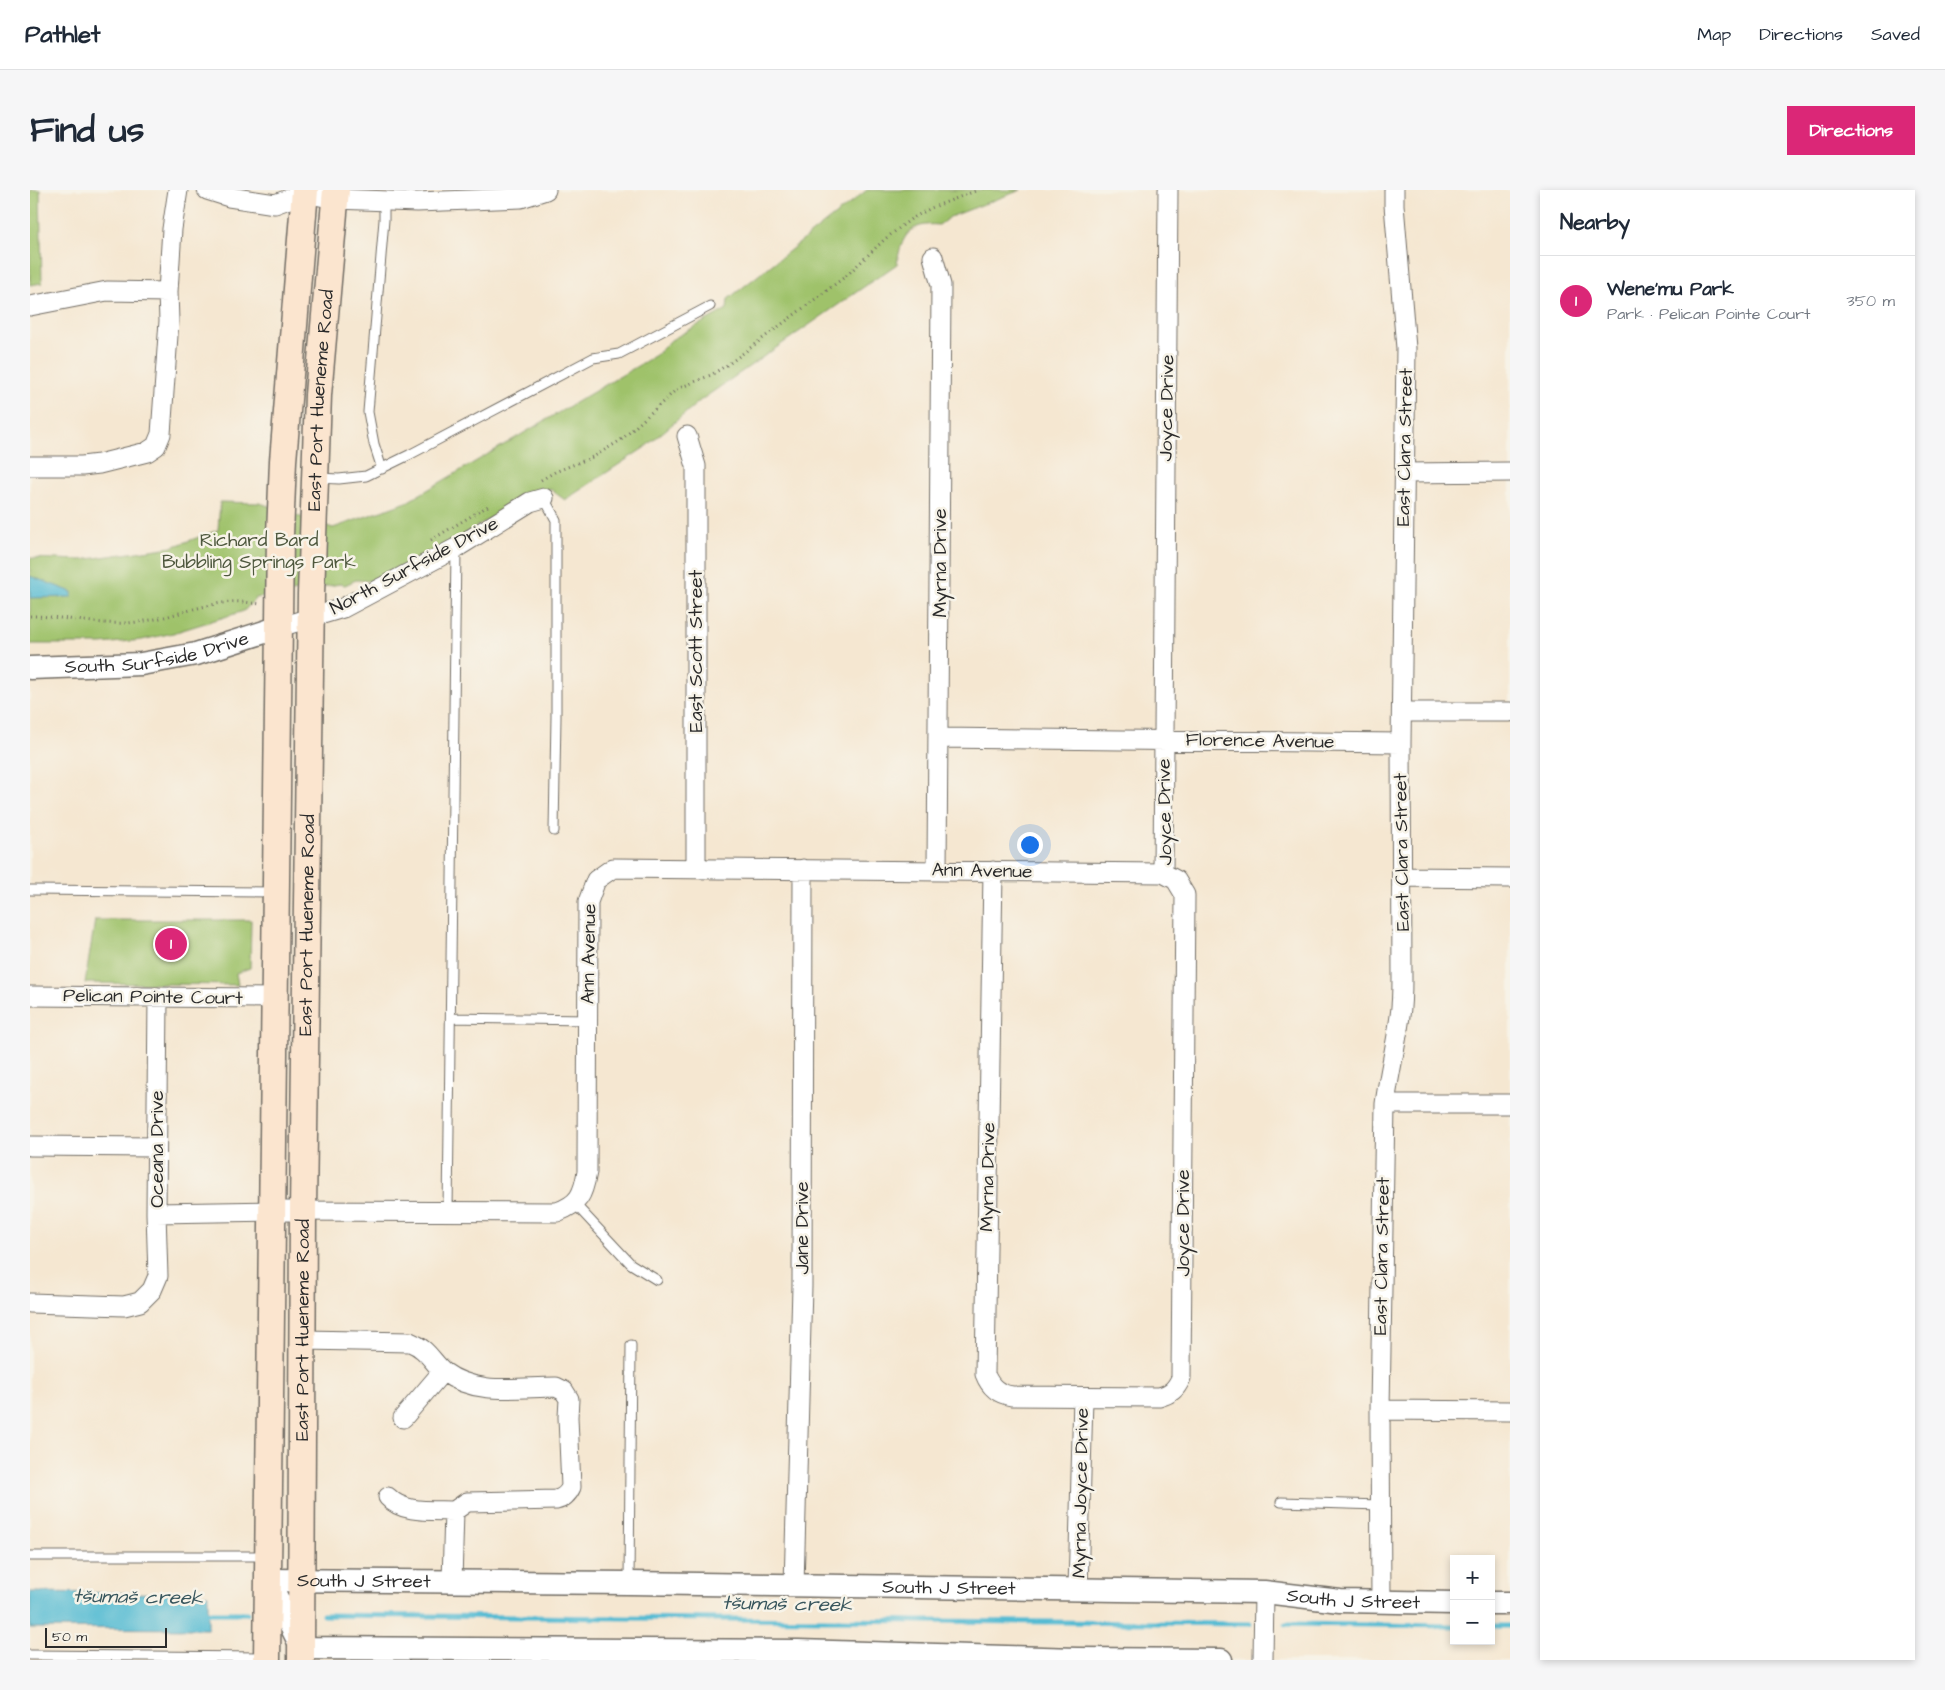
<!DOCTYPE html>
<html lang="en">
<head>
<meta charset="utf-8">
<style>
  :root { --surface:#fff; --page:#f6f6f7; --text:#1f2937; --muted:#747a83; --line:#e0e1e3; --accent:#db2777 }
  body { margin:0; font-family:"Architects Daughter",sans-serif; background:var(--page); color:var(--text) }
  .controls { position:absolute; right:15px; bottom:15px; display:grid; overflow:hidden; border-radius:0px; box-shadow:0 2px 8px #0003 }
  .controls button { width:45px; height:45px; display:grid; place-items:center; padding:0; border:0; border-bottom:1px solid var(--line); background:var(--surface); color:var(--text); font:25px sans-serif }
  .scale { position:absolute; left:15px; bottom:12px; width:122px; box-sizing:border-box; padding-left:5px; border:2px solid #2b2b2b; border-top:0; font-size:14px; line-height:18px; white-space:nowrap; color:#2b2b2b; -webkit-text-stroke:4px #f7f3e8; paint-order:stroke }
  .you { position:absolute; left:999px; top:654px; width:18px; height:18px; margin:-12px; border:4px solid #fff; border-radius:50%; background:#1a73e8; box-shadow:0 0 0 8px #1a73e833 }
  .badge { display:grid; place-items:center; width:32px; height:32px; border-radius:50%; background:var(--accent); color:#fff; font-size:16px; font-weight:700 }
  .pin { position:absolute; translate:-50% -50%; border:2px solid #fff; box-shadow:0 1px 5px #0006 }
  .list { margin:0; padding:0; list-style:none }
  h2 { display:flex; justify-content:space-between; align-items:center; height:65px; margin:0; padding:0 20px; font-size:21px }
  h2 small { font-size:16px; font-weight:400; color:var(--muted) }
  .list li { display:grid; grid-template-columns:32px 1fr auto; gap:15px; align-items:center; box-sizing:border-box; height:90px; padding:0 20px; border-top:1px solid var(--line) }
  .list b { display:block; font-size:19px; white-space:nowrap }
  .list p { margin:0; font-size:16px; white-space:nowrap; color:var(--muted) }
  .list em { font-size:16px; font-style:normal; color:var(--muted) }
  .map { position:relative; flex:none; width:1480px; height:1470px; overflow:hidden; border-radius:0px }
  header { display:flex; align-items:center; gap:30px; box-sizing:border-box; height:70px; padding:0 25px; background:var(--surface); border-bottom:1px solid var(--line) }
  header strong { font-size:24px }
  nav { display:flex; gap:28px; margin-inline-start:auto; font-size:18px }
  .intro { display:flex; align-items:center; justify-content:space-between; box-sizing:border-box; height:120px; padding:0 30px }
  h1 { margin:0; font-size:35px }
  .button { padding:12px 22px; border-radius:0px; background:var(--accent); color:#fff; font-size:18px; font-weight:700 }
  main { display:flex; gap:30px; padding:0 30px }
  aside { flex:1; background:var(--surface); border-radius:0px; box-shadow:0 2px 8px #0003 }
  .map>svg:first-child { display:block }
</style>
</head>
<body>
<header>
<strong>Pathlet</strong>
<nav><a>Map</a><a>Directions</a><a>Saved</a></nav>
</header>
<div class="intro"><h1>Find us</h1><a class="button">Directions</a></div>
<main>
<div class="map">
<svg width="1480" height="1470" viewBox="0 0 1480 1470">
  <rect width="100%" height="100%" fill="#f7f3e8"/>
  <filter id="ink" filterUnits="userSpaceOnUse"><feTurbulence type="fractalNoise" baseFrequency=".02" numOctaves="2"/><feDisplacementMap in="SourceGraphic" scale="10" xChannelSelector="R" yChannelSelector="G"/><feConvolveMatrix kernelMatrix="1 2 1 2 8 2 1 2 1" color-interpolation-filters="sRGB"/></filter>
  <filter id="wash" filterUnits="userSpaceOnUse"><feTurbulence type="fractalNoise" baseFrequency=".0096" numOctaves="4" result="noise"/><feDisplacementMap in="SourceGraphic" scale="20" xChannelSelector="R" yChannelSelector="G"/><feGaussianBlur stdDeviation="1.12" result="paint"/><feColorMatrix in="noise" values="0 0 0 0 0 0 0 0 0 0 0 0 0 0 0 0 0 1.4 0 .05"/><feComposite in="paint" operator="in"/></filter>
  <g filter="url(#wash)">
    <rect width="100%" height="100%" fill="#f5e7d1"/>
    <!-- green -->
    <path fill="#9fc26b" stroke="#65764b" d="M0,0H10L12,93L0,95Z
      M837,0H991L920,27L909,35C879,32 871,47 867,74L671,210L614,258L535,310L520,299L498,305L430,347L356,385L340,391L326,390L315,395L310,394L226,408L214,421L143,443L112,450L71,454H0V368L51,370L142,357L188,340L190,312L230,313L303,338L377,312L626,165L641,150L697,119L698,109Z
      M65,730H221L220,778L206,783L208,795L55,793Z"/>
    <!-- water -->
    <path fill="#55bbd3" stroke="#40737f" d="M0,386L42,402V407L0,408Z
      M0,1402L178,1404V1439L0,1438Z"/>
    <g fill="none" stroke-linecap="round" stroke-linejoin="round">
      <!-- stream -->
      <path stroke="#55bbd3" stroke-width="5" d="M172,1423H217
        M293,1425L1220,1434
        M1256,1434L1424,1436
        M1461,1436H1480"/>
    </g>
  </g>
  <g filter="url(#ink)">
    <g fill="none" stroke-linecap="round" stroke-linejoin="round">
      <!-- service casing -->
      <g stroke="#726d65" stroke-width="11">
        <path id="service" d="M352,279L344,254L338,222L354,30V11
          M288,288L309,289L336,286L379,265L563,168L589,164L680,116
          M514,308L526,330V527L524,641
          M0,700L244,702
          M421,828L558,830
          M544,1013L601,1074L627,1090
          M418,1021L426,358
          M1251,1312L1350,1315
          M0,1366H236
          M599,1392L601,1155
          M0,1465L235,1467"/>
      </g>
      <!-- minor casing -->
      <g stroke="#726d65" stroke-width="21">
        <path id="minor" d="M177,0L199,7L245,14L275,3
          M269,0L275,3L305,9L387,12L491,8L516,0
          M903,67L911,95L907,680
          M0,116L77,101L138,102
          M657,246L666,276V678
          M0,276H52L69,274L117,262L126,256L131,244L139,131L138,102L142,39L148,0
          M1375,283L1480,282
          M250,437L313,418L426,358L500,312L514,308
          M1372,522H1480
          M909,548L1371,553
          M963,681L955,1184C960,1197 968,1204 982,1206L1129,1207C1141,1204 1146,1199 1151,1188L1155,705L1146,690L1133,683L1138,0
          M1372,687L1480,688
          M0,806L245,808
          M1355,914H1480
          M0,956L126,957
          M126,1023L243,1021L527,1022C549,1014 553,1005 557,982L558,712L566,690L583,678L1133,683
          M0,1113L94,1116L110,1112L122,1100L128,1086L126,1023L128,807
          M274,1150L380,1152C398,1159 401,1171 414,1182C446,1206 489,1197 526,1197L534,1201L539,1209L538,1227L541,1297C538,1304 534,1308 526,1310L437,1312L424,1321L422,1392
          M1350,1220L1480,1221
          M373,1228L413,1181
          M358,1307C373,1324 403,1320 424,1321
          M764,1396L772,1096L773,679
          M1048,1400L1053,1207
          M1351,1412L1350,1220L1355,914C1359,884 1366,856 1370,826C1372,813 1372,800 1372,788L1371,553L1376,158L1364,15V0
          M1233,1470L1234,1402"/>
      </g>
      <!-- tertiary casing -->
      <g stroke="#726d65" stroke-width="25">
        <g id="tertiary">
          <path id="s1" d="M0,478L111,474L166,464L250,437"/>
          <path d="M1461,1413H1480"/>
          <path id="s2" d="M1191,1470L1047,1469L768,1461L272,1458L238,1390L599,1393L1234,1402L1310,1411L1424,1413"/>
        </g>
      </g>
      <!-- secondary casing -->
      <g stroke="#726d65" stroke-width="29">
        <g id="secondary">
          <path d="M237,1470L250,345L253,271L275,0"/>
          <path id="s3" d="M271,1470L273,1021L281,404L288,205L306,0"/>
        </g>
      </g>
      <!-- path -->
      <path stroke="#726d65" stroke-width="3" stroke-dasharray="1 4" stroke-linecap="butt" d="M511,290L525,282L565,266L591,250L647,199L681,185L700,173L816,86L855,49L881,29L901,18L948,0
        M401,350L458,316
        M0,426C36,426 70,437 107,432C138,429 168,415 200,412C210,411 220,413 231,414"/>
      <!-- service -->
      <use href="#service" stroke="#fff" stroke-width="9"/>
      <!-- minor -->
      <use href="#minor" stroke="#fff" stroke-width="19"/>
      <!-- tertiary -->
      <use href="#tertiary" stroke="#fff" stroke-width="22"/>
      <!-- secondary -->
      <use href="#secondary" stroke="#fbe5cf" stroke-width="26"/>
    </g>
  </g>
  <g text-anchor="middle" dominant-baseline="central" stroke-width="5" stroke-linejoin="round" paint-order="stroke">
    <!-- street labels -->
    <g font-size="19" fill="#2b2b2b" stroke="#f7f3e8">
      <text stroke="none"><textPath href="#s3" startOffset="1260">East Port Hueneme Road</textPath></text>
      <text transform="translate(1137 218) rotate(-89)">Joyce Drive</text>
      <text transform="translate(1375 257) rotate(-89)">East Clara Street</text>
      <text transform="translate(910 373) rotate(-90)">Myrna Drive</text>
      <text transform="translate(384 376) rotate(-28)">North Surfside Drive</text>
      <text stroke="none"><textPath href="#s1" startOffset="128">South Surfside Drive</textPath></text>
      <text transform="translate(666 461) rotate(-90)">East Scott Street</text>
      <text transform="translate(1230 551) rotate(1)">Florence Avenue</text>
      <text transform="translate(1135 622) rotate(-91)">Joyce Drive</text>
      <text transform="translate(1372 662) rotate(-91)">East Clara Street</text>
      <text transform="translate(952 681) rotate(1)">Ann Avenue</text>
      <text stroke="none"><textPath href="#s3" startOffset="735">East Port Hueneme Road</textPath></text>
      <text transform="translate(559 764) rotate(-89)">Ann Avenue</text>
      <text transform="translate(123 807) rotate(1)">Pelican Pointe Court</text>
      <text transform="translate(127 959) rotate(-90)">Oceana Drive</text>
      <text transform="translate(958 987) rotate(-89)">Myrna Drive</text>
      <text transform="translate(1153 1033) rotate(-90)">Joyce Drive</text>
      <text transform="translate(772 1038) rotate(-90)">Jane Drive</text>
      <text transform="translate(1352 1066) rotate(-89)">East Clara Street</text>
      <text stroke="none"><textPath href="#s3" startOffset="330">East Port Hueneme Road</textPath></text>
      <text transform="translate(1051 1303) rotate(-89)">Myrna Joyce Drive</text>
      <text stroke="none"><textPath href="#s2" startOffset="1091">South J Street</textPath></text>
      <text stroke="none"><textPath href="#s2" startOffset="1676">South J Street</textPath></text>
      <text stroke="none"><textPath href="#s2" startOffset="2081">South J Street</textPath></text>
    </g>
    <!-- park labels -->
    <g font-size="19" fill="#4e583e" stroke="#f7f3e8">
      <text x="229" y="350">Richard Bard<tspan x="229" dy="22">Bubbling Springs Park</tspan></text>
    </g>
    <!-- water labels -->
    <g font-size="20" font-style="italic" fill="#38565d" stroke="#f7f3e8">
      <text transform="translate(108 1407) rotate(1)">tšumaš creek</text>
      <text transform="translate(757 1414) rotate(1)">tšumaš creek</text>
    </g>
  </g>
</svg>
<div class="controls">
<button>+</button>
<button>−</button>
</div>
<div class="scale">50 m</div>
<div class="you"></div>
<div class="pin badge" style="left:141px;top:754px">1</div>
</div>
<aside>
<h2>Nearby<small></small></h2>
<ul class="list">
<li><span class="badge">1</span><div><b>Wene'mu Park</b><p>Park · Pelican Pointe Court</p></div><em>350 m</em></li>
</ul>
</aside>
</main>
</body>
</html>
